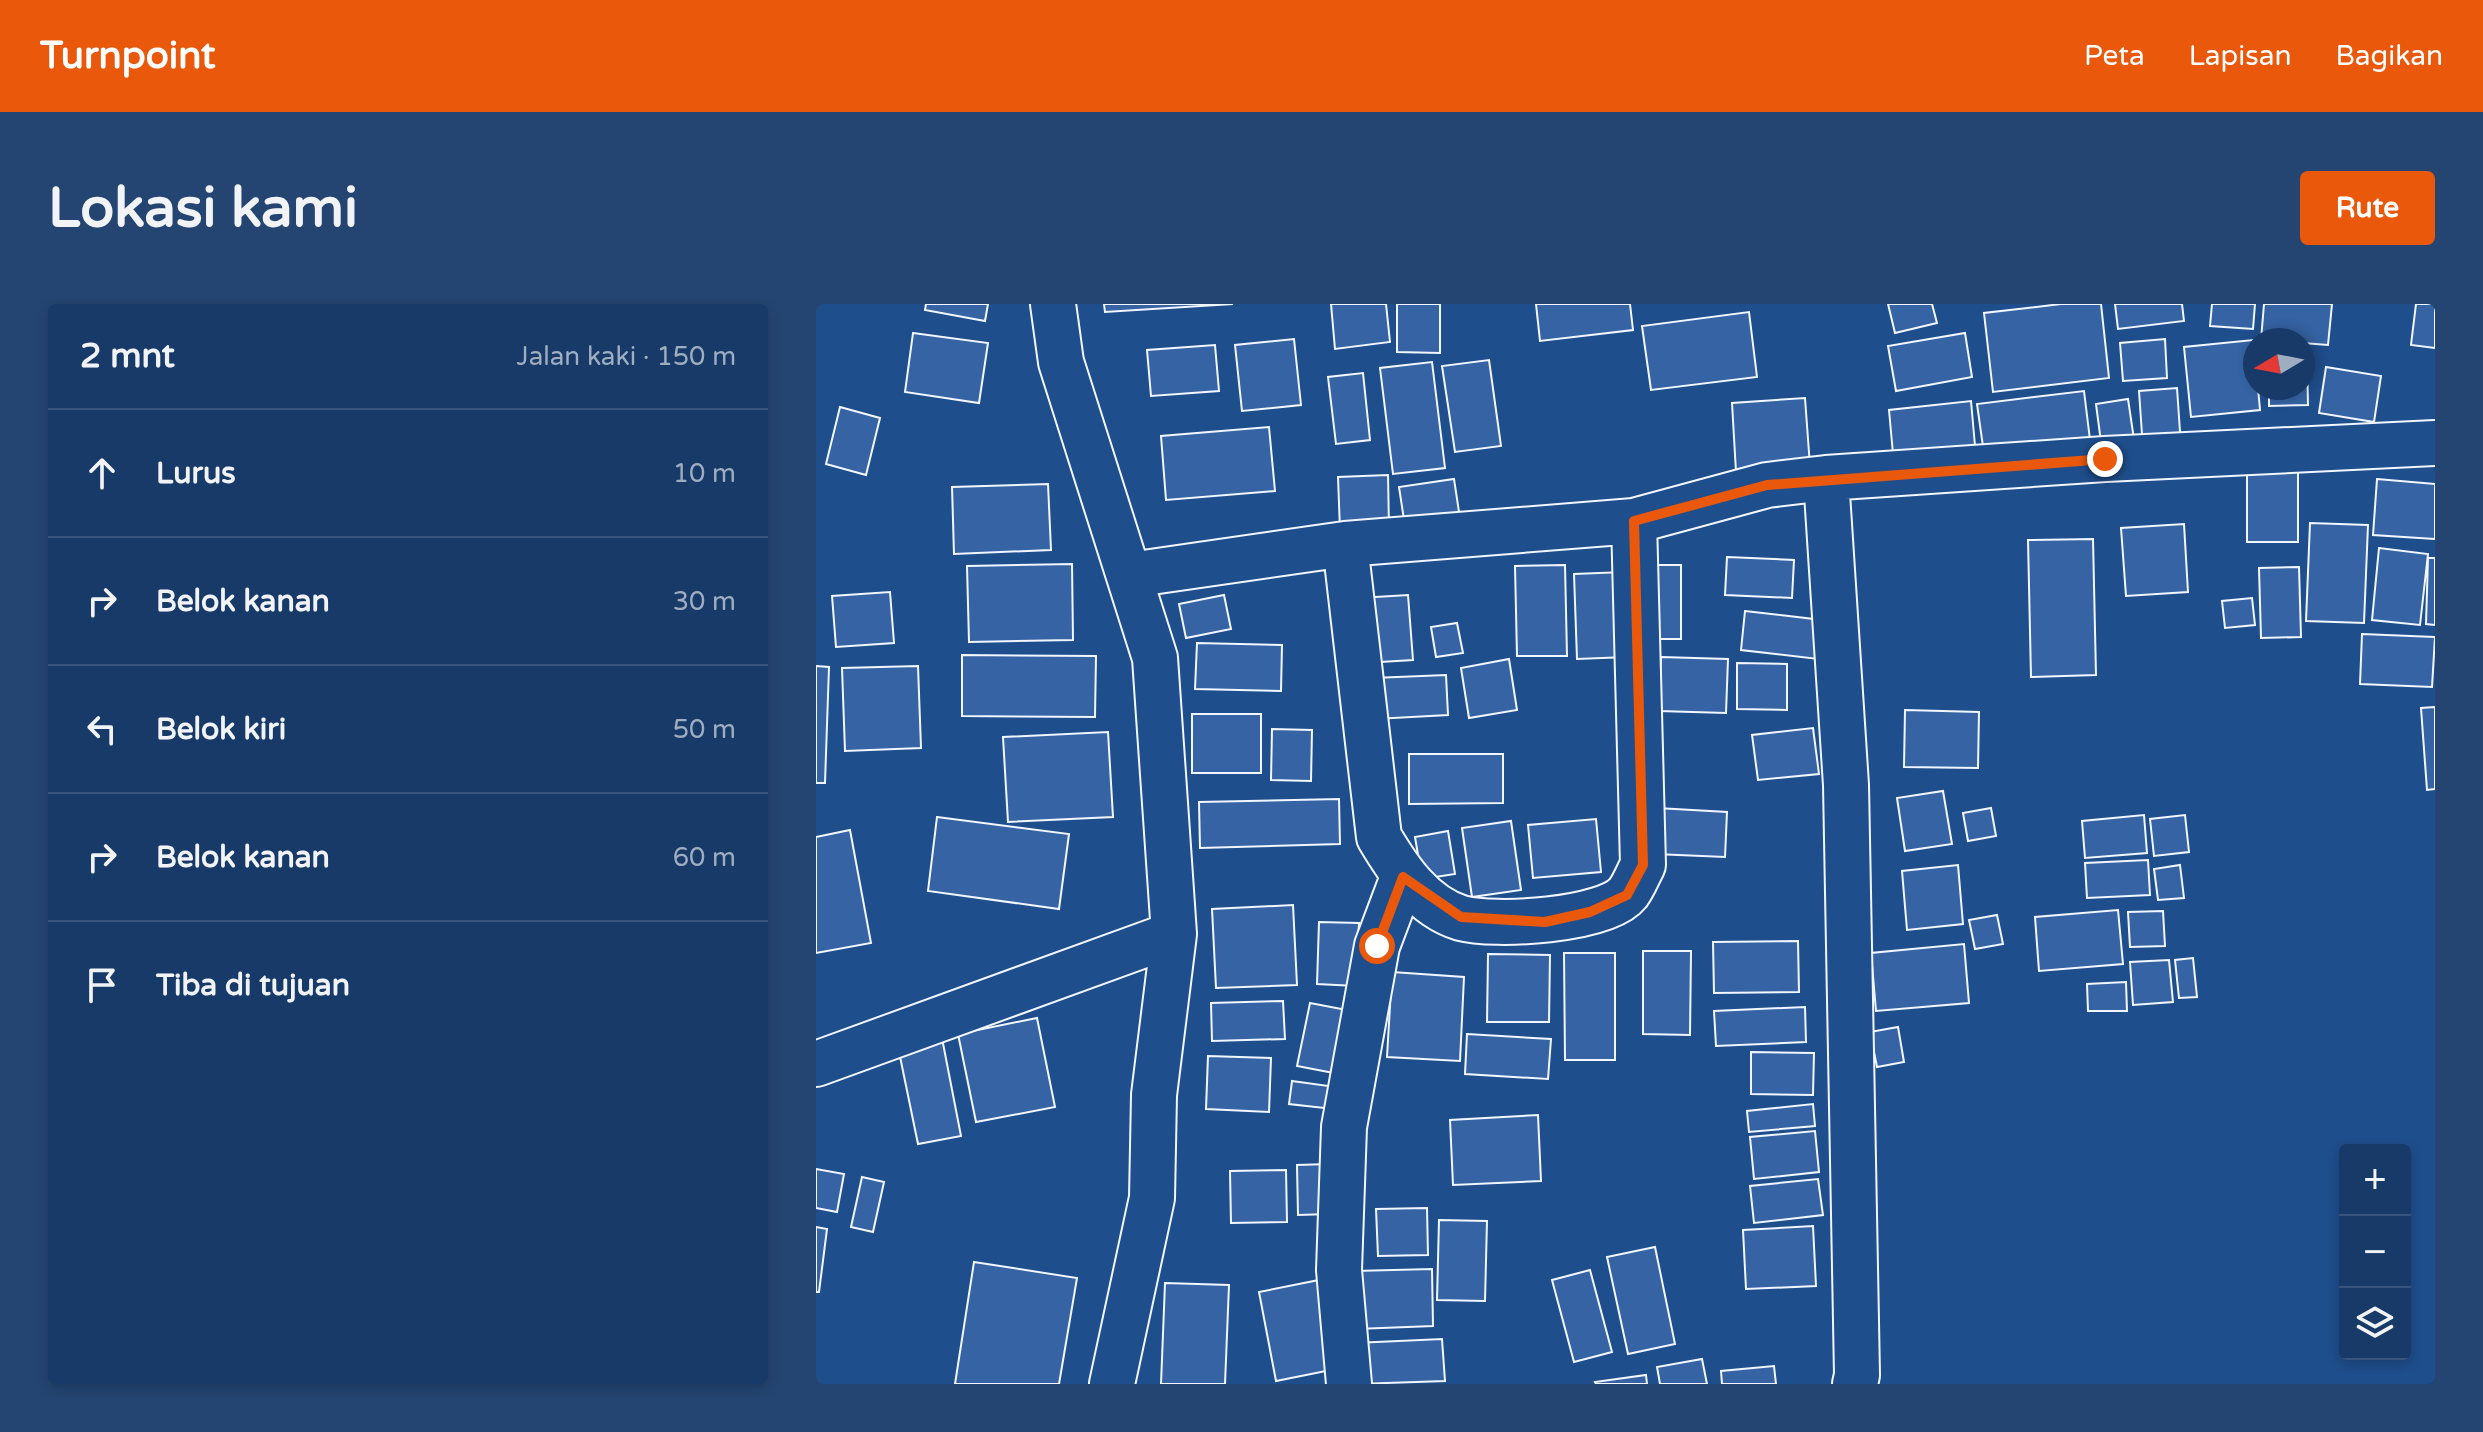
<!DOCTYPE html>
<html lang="id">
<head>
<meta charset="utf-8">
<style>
  :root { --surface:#173a69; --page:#244571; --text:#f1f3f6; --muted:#9eadc0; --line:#36547d; --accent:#ea580c }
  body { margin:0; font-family:"Varela Round",sans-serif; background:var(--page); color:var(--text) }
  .controls { position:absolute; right:24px; bottom:24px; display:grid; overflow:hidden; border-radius:8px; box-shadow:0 4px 12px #0003 }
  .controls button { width:72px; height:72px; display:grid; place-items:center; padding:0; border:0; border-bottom:2px solid var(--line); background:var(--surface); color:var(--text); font:40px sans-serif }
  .compass { position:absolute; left:1427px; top:24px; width:72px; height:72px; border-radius:50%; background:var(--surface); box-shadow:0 4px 12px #0003; rotate:260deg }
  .stop { position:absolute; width:24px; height:24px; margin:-18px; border:6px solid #ea580c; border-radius:50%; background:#fff }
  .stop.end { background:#ea580c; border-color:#fff; box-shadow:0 2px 8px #0008 }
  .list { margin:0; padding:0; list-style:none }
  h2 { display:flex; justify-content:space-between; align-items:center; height:104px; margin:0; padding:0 32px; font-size:34px }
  h2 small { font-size:26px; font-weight:400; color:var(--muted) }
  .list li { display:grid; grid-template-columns:52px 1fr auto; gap:24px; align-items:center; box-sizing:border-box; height:128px; padding:0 32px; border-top:2px solid var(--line) }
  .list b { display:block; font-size:30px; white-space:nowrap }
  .list em { font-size:26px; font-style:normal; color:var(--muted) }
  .icon { flex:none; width:44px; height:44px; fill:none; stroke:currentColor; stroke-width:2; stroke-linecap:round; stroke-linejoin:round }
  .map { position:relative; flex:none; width:1619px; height:1080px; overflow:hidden; border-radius:8px }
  header { display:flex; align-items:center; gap:48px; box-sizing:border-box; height:112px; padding:0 40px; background:var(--accent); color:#fff }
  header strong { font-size:38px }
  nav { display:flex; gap:44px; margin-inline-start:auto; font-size:28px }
  .intro { display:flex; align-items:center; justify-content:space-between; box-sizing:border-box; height:192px; padding:0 48px }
  h1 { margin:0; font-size:56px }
  .button { padding:20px 36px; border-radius:8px; background:var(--accent); color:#fff; font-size:28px; font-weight:700 }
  main { display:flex; gap:48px; padding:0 48px }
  aside { flex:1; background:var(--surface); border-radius:8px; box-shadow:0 4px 12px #0003 }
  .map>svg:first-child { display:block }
</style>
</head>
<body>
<header>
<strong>Turnpoint</strong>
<nav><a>Peta</a><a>Lapisan</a><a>Bagikan</a></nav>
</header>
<div class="intro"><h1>Lokasi kami</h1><a class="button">Rute</a></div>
<main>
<aside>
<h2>2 mnt<small>Jalan kaki · 150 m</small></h2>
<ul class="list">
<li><svg class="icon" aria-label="ahead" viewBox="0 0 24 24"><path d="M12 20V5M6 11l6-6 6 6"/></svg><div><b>Lurus</b></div><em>10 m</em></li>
<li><svg class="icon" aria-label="right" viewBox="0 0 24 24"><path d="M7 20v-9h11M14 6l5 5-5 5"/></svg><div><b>Belok kanan</b></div><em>30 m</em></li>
<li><svg class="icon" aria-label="left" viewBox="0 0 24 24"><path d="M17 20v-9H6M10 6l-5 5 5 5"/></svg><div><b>Belok kiri</b></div><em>50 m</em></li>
<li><svg class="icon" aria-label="right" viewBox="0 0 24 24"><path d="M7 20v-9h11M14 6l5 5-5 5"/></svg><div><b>Belok kanan</b></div><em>60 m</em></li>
<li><svg class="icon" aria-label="arrive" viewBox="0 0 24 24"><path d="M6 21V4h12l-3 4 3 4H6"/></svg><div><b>Tiba di tujuan</b></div></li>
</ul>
</aside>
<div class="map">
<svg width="1619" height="1080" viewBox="0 0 1619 1080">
  <rect width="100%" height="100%" fill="#1f4e8c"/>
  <!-- building -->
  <path fill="#3563a3" stroke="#f2f6ff" stroke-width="2" d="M110,0H172L169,17L109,6Z
    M288,0H417L289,8Z
    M515,0H570L574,38L519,45Z
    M581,0H624V49L581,48Z
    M720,0H814L817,26L724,37Z
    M1072,0H1116L1121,19L1079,29Z
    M1245,0H1285L1293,74L1177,88L1168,9Z
    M1299,0H1366L1368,17L1302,25Z
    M1396,0H1439L1437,25L1394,22Z
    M1448,0H1516L1512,41L1487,39V36H1445Z
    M1600,0H1619V44L1595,41Z
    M933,8L941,73L835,86L826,22Z
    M97,29L172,39L163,99L89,88Z
    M1149,29L1156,73L1080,87L1072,42Z
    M478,35L485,101L426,107L419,41Z
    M1349,35L1351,74L1307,77L1304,39Z
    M1437,36L1439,84H1442L1444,106L1375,113L1368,43Z
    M399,41L403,87L335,92L331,46Z
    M1487,53H1491L1492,101L1453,102V84H1487Z
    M673,56L685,142L639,148L626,62Z
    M616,58L629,164L577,170L564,64Z
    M1510,63L1565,72L1558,118L1503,109Z
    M547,69L554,136L520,140L512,73Z
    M1361,84L1365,142L1327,145L1323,87Z
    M1268,87L1275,144L1169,157L1161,100Z
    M989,94L994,162L920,168L916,99Z
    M1312,95L1319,142L1286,146L1280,100Z
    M1155,97L1160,153L1078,161L1073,106Z
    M24,103L64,114L50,171L10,160Z
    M453,123L459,187L350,196L345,132Z
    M1431,162H1482V238H1431Z
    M572,171L573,224L524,226L522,173Z
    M638,175L645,221L590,229L583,183Z
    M1561,175L1619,180V235L1557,231Z
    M232,180L235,246L138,250L136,183Z
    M1494,219L1552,221L1548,319L1490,317Z
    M1368,220L1372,288L1310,292L1305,224Z
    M1277,235L1280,371L1215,373L1212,236Z
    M1563,244L1612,250L1604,321L1556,316Z
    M911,253L978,256L976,294L909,291Z
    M1612,254H1619V321L1610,320Z
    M256,260L257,336L153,338L151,262Z
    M749,261L751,352H701L699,262Z
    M832,261H865V335H832Z
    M1483,263L1485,333L1445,334L1443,264Z
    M808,268L811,353L761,355L758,270Z
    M74,288L78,339L20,343L16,292Z
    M408,291L415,325L370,334L363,300Z
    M592,291L597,356L548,359L543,294Z
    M1436,294L1439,321L1409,324L1406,297Z
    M929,307L1006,316L1002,355L925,346Z
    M641,319L647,349L620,353L615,323Z
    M1546,330L1619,333L1616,383L1544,380Z
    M381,339L466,341L465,387L379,385Z
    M146,351L280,352L279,413L146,412Z
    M845,353L912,355L910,409L843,407Z
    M693,355L701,406L653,414L645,364Z
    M921,359L971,360V406L921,405Z
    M0,362L13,363L9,479H0Z
    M102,362L105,444L29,447L26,364Z
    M630,371L632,411L559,415L557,374Z
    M1619,403V485L1611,486L1605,404Z
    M1089,406L1163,408L1162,464L1088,463Z
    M376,410H445V469H376Z
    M997,424L1003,470L942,476L936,431Z
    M456,425L496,426L495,477L455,476Z
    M292,428L297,513L192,518L187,433Z
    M593,450H687V499L593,500Z
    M1127,487L1136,540L1089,547L1081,494Z
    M523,495L524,540L384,544L383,498Z
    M841,504L911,508L909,553L839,550Z
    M1175,504L1180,532L1152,537L1147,509Z
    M1328,511L1331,549L1269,554L1266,517Z
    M1369,511L1373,548L1338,552L1334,515Z
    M121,513L253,530L243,605L112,587Z
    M780,515L785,568L717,574L712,521Z
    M695,517L705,586L656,593L646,524Z
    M34,526L55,639L0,649V533Z
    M632,527L639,570L606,575L599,533Z
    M1332,556L1334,591L1271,594L1269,559Z
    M1142,561L1147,620L1091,626L1086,567Z
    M1364,561L1368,594L1342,596L1338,565Z
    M477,601L481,681L400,684L396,605Z
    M1302,606L1307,660L1223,667L1219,613Z
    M1347,607L1349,642L1314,643L1312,608Z
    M1181,611L1187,640L1159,645L1153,616Z
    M503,618L543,619L540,682L501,680Z
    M982,637L983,688L898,689L897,638Z
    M1148,640L1153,699L1060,707L1055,649Z
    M827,647H875L874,731L827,730Z
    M748,649H799V756H749Z
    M672,650L734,651L733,718H671Z
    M1377,654L1381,693L1363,694L1359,656Z
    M1353,656L1357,698L1317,701L1314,658Z
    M576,668L648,673L644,757L571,753Z
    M1310,678L1311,707H1272L1271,680Z
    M467,697L469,735L396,737L395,699Z
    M494,699L536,707L523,770L481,762Z
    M989,703L990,738L900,742L898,707Z
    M221,714L239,803L160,818L142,730Z
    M1082,723L1088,758L1061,763L1054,728Z
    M125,729L145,832L102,840L81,738Z
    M651,730L735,735L732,775L649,770Z
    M935,748L998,749L997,791L935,790Z
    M392,752L455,754L453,808L390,805Z
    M476,777L520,783L517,805L473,800Z
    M997,800L999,822L933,828L931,807Z
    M722,811L725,877L637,881L634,816Z
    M999,827L1003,868L938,875L934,833Z
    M513,860L514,910L482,911L481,861Z
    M0,865L28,870L21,908L0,904Z
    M470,866L471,918L415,919L414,867Z
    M46,873L68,878L57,928L35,923Z
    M1002,875L1007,911L938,919L934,882Z
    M611,904L612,951L562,952L560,905Z
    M623,916L671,917L669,997L621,996Z
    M997,922L1000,982L930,985L927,926Z
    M0,923L11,925L3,988H0Z
    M839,943L859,1040L812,1050L791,953Z
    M158,958L261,974L243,1080H139Z
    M616,965L617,1022L540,1025L538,967Z
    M774,966L796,1048L758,1058L736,976Z
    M503,976L520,1065L460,1077L443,988Z
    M349,979L413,981L409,1080H345Z
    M626,1035L629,1077L541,1080L539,1039Z
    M886,1055L891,1080H844L841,1063Z
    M958,1062L960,1080H906L905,1067Z
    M830,1071L831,1080H780L779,1078Z"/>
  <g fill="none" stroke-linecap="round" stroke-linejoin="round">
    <!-- minor casing -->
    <g stroke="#f2f6ff" stroke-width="48">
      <path id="minor" d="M1010,174L1030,481L1041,1071L1039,1080
        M529,240L563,533C582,565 606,602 645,614C678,623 790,617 812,589C818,581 822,570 827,561L818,217
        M314,271L529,240L818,217L951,181L1010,174L1289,155L1619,139
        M0,760L358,630L339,354L245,58L237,0
        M296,1080L336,894L338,791L358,630
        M533,1080L523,966L528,823L561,642L587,573"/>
    </g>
    <!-- minor -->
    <use href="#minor" stroke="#1f4e8c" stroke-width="44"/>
  </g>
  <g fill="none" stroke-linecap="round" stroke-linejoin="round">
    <!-- route -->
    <path stroke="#ea580c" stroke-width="10" d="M561,642L587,573L645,613L729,618L774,608L811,591L827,561L818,217L951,181L1289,155"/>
  </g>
</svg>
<div class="controls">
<button>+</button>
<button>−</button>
<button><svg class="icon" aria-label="layers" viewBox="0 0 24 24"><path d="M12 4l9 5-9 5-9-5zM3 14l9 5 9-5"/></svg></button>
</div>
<svg class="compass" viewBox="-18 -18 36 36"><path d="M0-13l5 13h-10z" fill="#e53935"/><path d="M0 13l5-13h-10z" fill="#9eadc0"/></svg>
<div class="stop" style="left:561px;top:642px"></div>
<div class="stop end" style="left:1289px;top:155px"></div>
</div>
</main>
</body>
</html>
